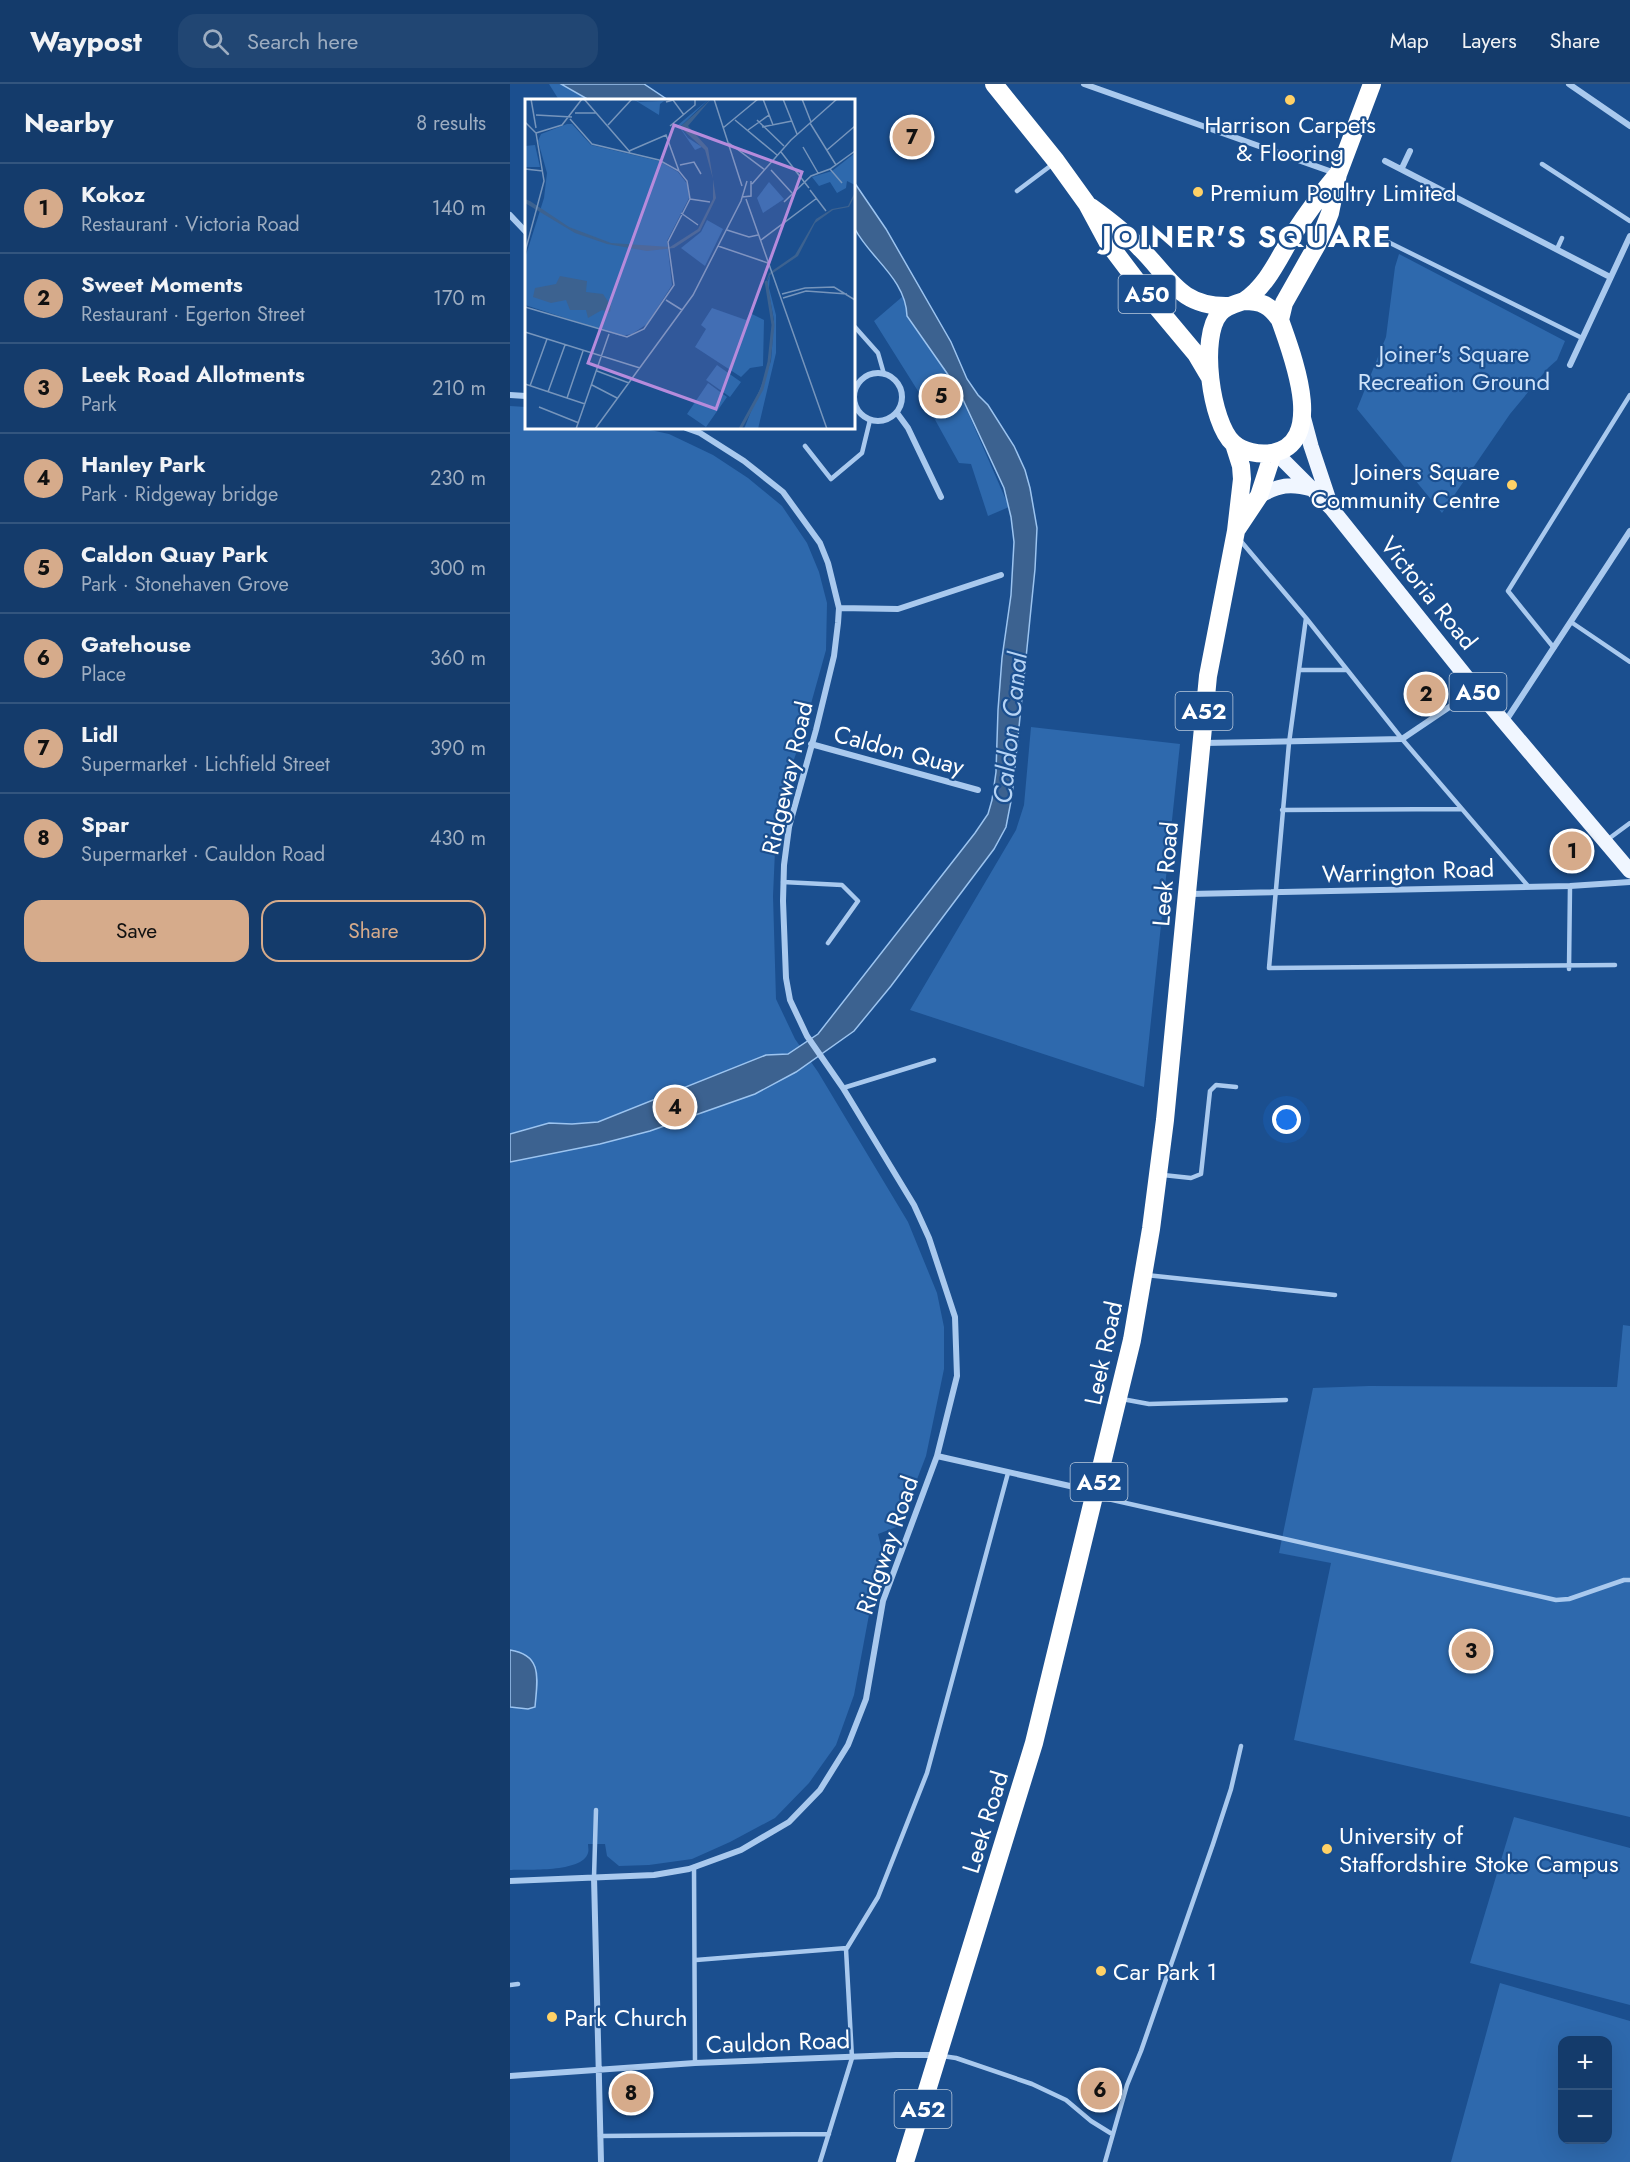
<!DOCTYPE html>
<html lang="en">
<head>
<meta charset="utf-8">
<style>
  :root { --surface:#143b6b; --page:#214673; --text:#f1f3f6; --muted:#9dadc1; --line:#33557e; --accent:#d6ab8b }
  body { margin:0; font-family:Jost,sans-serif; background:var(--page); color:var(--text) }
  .controls { position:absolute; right:18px; bottom:18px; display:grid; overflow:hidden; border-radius:12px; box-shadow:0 6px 24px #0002 }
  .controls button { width:54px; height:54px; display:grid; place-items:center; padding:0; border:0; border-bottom:2px solid var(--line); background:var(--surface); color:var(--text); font:30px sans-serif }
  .you { position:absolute; left:777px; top:1036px; width:21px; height:21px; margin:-15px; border:4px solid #fff; border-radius:50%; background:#1a73e8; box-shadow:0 0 0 9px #1a73e833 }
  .badge { display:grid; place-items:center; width:39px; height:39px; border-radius:50%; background:var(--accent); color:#111; font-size:20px; font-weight:700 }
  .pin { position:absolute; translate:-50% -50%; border:3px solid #fff; box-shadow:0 2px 6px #0006 }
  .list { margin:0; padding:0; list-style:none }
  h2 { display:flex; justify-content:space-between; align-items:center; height:78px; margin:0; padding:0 24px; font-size:26px }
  h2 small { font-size:20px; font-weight:400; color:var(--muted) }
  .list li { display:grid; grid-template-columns:39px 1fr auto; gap:18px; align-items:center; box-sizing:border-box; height:90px; padding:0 24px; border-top:2px solid var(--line) }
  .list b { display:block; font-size:22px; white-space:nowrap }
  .list p { margin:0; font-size:20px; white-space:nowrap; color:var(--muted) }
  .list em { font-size:20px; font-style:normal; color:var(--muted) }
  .actions { display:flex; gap:12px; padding:18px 24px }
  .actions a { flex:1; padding:14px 0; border:2px solid var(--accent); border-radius:18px; text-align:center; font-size:21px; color:var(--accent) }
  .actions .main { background:var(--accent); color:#111 }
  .icon { flex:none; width:33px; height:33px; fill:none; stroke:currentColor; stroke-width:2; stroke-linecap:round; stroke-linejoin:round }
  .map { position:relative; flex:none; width:1120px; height:2078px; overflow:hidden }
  header { display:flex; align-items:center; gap:36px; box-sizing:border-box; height:84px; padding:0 30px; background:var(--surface); border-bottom:2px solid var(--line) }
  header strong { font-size:28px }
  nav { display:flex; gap:33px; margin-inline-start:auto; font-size:21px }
  .search { width:420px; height:54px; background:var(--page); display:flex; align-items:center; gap:15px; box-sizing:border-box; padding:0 21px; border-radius:18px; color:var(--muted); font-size:22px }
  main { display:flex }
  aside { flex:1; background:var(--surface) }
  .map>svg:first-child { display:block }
</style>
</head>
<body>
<header>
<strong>Waypost</strong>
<div class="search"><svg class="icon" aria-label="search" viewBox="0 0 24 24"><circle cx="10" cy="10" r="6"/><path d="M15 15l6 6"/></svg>Search here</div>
<nav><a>Map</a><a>Layers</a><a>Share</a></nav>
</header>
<main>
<aside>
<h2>Nearby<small>8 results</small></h2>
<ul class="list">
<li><span class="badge">1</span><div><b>Kokoz</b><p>Restaurant · Victoria Road</p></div><em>140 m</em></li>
<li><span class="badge">2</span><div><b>Sweet Moments</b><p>Restaurant · Egerton Street</p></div><em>170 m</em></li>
<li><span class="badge">3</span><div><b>Leek Road Allotments</b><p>Park</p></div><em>210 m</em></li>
<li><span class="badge">4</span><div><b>Hanley Park</b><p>Park · Ridgeway bridge</p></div><em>230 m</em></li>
<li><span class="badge">5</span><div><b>Caldon Quay Park</b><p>Park · Stonehaven Grove</p></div><em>300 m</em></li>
<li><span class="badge">6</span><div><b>Gatehouse</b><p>Place</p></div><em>360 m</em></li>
<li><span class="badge">7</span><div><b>Lidl</b><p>Supermarket · Lichfield Street</p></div><em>390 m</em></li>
<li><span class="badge">8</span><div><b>Spar</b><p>Supermarket · Cauldon Road</p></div><em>430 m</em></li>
</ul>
<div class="actions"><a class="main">Save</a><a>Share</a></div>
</aside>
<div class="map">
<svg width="1120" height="2078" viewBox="0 0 1120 2078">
  <rect width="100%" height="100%" fill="#1b4f8f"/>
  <!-- green -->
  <path fill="#2e69ad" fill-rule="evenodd" d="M39,0H51L79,16H49Z
    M889,170L1055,257L1047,276L1038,284L1000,330L932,429L847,325L876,253L885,183Z
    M392,213L446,301L499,423L478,432L461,380L449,379L418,323L364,237Z
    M0,322L16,323V344H131L159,350L203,371L238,394L272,422L297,459L309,488L317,519L316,566L297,634L290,638L288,650L291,656L275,700L266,744L263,812L266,915L285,955L308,988L398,1138L427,1209L434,1243V1285L416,1372L389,1442L368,1450L371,1462L382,1458L364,1504L344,1611L326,1661L299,1699L265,1734L220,1758L182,1775L139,1781L109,1782L97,1772L95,1760H78C78,1763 79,1766 78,1769C72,1789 17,1785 0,1786Z
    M521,643L670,660L634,1003L400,926L506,746L514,721Z
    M1113,1241L1120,1242V1733L784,1656L821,1479L769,1469L803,1304L859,1302L1107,1303Z
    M1004,1733L1120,1764V1921L960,1879Z
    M990,1899L1120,1937V2078H941ZM1052,1956H1098V2056H1052Z"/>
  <!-- water -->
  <path fill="#3c6290" stroke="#9cc4f0" stroke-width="1.5" d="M51,0H134L158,16H79Z
    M344,98L376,145L441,258L457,295L468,311L478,321L504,362L515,386L520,404L527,444L525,485L502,712L496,743L484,765L381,902L344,947L286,988L245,1010L140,1047L90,1060L0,1078V1050L39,1039L62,1040L88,1038L256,971L278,970L308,950L465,749L478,730L482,716L486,688L488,626L492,574L501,511L504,458L501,433L494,404L448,305L397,232C396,195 360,174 345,145C340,136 344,109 344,98Z
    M0,1566C34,1571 27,1597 25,1623L18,1625L0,1623Z"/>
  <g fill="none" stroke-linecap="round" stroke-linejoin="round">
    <!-- lane -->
    <path stroke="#a9c9ee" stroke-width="4.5" d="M1032,80L1120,137
      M507,107L543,80
      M872,155L1072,254
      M1047,165L1052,154
      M344,242L368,269L374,290
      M295,362L321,395L352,369L360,336
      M729,455L796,534L892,655L1018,802
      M796,534L779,659L759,884L1105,881
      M1061,538L1120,578
      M1044,564L998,507L1120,311
      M789,586H837
      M772,726L951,725
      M1097,756L1120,739
      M273,798L332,801L348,817L318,859
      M1059,885L1060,802
      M333,1004L424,976
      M653,1091L681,1094L691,1090L700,1007L706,1001L726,1003
      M636,1191L825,1211
      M612,1315L639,1320L776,1316
      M589,1413L1046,1516L1059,1515L1114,1496H1120
      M184,1783L185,1979
      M84,1793L86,1726
      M186,1876L337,1864L368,1813L417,1689L498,1389
      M0,1901L8,1900
      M432,1972L446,1974L522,2000L556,2016L581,2037L602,2050
      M90,2052L319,2050
      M310,2078L342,1974L336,1865
      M595,2078L617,2001L631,1967L703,1760L721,1705L731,1662"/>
    <!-- street -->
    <path stroke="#a9c9ee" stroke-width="6" d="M574,0L825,89
      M1059,0L1120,42
      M875,77L1100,193
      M892,84L900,67
      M0,131L16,148
      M1060,281L1120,152
      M344 313a24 24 0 1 1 48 0a24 24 0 1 1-48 0Z
      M0,311L16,312
      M387,329L398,344L431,413
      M329,524L388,525L491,491
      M995,638L1120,447
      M694,659L892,655L966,605
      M301,660L468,706
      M680,810L1060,802L1120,798
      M427,1372L582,1407
      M84,1793L91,2078
      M0,1797L144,1791L179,1785L231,1766L279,1738L310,1706L338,1661L356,1615L373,1517L427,1372L447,1292L445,1233L419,1154L404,1121L333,1004L297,952L280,916L276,894L273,817L274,781L279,743L306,646L324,572L328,539L329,524L318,479L310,459L273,408L234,377L190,349L176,344
      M0,1992L185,1979L386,1971H425"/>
    <!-- primary -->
    <path stroke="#f0f6ff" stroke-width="15" d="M793,332L801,362L820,419
      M765,368L822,425L966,605L1120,787
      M749,412C769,401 780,399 802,405"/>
    <!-- highway -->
    <path stroke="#fff" stroke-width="18" d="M484,0L546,77L577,120L598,159L645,221L686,270L699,292
      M581,123C599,136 616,149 631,165C660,194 670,223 718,222
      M734,217C751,217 760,221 770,236C781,268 818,359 762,369C749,371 733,368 723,359C701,339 689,252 710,229C716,222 725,220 734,217Z
      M734,217C758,201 769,173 784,149C797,129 811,110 826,92
      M770,236L774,219L809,157L820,129L828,90L862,0
      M727,445L749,412L763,369
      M395,2078L524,1659L622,1256L641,1145L655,1036L698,592L726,447L732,395L731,382L724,360"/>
  </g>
  <!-- markers -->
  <g fill="#ffd166" stroke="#1b4f8f" stroke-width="2">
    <circle cx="780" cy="16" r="6"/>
    <circle cx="688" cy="108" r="6"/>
    <circle cx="1002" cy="401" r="6"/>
    <circle cx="817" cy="1765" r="6"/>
    <circle cx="591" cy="1887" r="6"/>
    <circle cx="42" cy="1933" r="6"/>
  </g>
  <g text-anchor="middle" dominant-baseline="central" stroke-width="4.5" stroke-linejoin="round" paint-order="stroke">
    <!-- shield labels -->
    <g fill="#1b4f8f" stroke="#bbcadd" stroke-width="1.5">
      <rect x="608.5" y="191" width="57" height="38" rx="4.5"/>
      <rect x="939.5" y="589" width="57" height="38" rx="4.5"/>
      <rect x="665.5" y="608" width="57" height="38" rx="4.5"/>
      <rect x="560.5" y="1379" width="57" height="38" rx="4.5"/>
      <rect x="384.5" y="2006" width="57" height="38" rx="4.5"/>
    </g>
    <g font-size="22" font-weight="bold" fill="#fff">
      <text x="637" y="210">A50</text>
      <text x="968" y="608">A50</text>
      <text x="694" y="627">A52</text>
      <text x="589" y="1398">A52</text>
      <text x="413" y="2025">A52</text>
    </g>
    <!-- poi labels -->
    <g font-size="24" fill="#fff" stroke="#1b4f8f" text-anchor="start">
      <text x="780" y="40" text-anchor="middle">Harrison Carpets<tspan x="780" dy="28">&amp; Flooring</tspan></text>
      <text x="700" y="108">Premium Poultry Limited</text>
      <text x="990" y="387" text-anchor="end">Joiners Square<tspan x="990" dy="28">Community Centre</tspan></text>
      <text x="829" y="1751">University of<tspan x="829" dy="28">Staffordshire Stoke Campus</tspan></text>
      <text x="603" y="1887">Car Park 1</text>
      <text x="54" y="1933">Park Church</text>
    </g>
    <!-- park labels -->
    <g font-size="24" fill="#cfe3fa" stroke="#1b4f8f">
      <text x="944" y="269">Joiner's Square<tspan x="944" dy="28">Recreation Ground</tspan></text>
    </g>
    <!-- street labels -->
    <g font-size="24" fill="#fff" stroke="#1b4f8f">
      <text transform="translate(919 509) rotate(51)">Victoria Road</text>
      <text transform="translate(389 666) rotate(15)">Caldon Quay</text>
      <text transform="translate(277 694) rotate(-77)">Ridgeway Road</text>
      <text transform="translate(898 787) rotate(-2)">Warrington Road</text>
      <text transform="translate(655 790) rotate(-85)">Leek Road</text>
      <text transform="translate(593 1269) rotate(-78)">Leek Road</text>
      <text transform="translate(377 1461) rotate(-71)">Ridgway Road</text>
      <text transform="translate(475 1738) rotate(-73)">Leek Road</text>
      <text transform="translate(268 1958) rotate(-2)">Cauldon Road</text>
    </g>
    <!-- water labels -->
    <g font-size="26" font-style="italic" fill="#b5d3f5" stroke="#1b4f8f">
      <text transform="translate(500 644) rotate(-84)">Caldon Canal</text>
    </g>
    <!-- district labels -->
    <g font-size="30" font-weight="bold" letter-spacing="1.5" fill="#fff" stroke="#1b4f8f">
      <text x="737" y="152">JOINER'S SQUARE</text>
    </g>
  </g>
  <!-- overview -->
  <g transform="translate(15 15)">
    <rect width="330" height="330" fill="#1b4f8f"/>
    <path d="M108,0L115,3L139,2L135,5L134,16ZM184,0L155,28L163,39L177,48L170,51L153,26ZM42,25H47L66,46L134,62L153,73L163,86L164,99L142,142L147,186L122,225L107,235L96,237L0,206V159L19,99L22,74L13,42L16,35ZM10,46L15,68H0V47ZM330,54V86L322,82L321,89L312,94L305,83L294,87L287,78L307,72ZM244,83L259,100L238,114L232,99ZM182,121L198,130L180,167L156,149L176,133ZM245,176L244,189L251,216V254L233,330H219L246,262L249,221L242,184ZM187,209L221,221L225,214L239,221L238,267L225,269L216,278L170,248L181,230L176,226ZM192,266L216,283L205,298L181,281ZM183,284L202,298L181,328L162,315Z" fill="#2e69ad"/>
    <path d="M186,0L163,27L183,49L191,99L175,132L149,149L122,152L82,145L50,134L0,104V100L5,102L44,128L86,144L145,148L173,130L188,100V80L180,51L155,28ZM330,93V96L324,108L308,111L290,124L273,157L245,176L240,186L244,174L270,156L291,120L307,110L323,107ZM35,177L62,182L61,193L78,195L86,207L85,213L77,211L63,219L61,211H45L41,201L26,204L8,198L10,189L31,185Z" fill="#3c6290"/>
    <path fill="none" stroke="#3c6290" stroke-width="3" d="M215,330L237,290L244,263L248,226L241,182"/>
    <path fill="none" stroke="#7695bc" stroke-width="1.5" d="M6,0L11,29M59,0L105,53M189,0L217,87M238,0L248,26M258,0L272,35M277,0L286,23M141,3L148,1L159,16M50,14H71M11,16L47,18M210,21L252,56M232,21L259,47M0,23L11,34L19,82L0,153M285,24L311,66M83,26L107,0M145,27L170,6V0M237,28L267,22M198,29L233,0M223,31L244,16M11,34L37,26L57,0M204,44L240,71M278,48L293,74M302,51L330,27M104,52L141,36L154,72M256,53L284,89M155,66L169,63L176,75M0,70L18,72M305,70L317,84M246,71L267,94M227,85L266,41L312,0M285,91L301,112M217,98L226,97V82M165,100L185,103M221,100L302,330M259,103L286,77L305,70L330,52M156,114L173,126M202,131L224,138L233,136M236,141L292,99M193,147L243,164M257,195L280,189L309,188L330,201M258,199L281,192L322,195M141,201L157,211M0,208L102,238L119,230L149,186L143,143L165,100L162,82L154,72L134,61L67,45L45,20M0,233L115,269M72,272L104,284M0,285L60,305M67,286L92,299M5,287L22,240M23,293L40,246M42,299L58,252M14,308L54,324M51,330L84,235M70,330L168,196L216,102L222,82"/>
    <path fill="#b68bdc" fill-opacity="0.15" stroke="#b68bdc" stroke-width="3" d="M149,26L277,73L191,310L63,264Z"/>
    <rect width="330" height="330" fill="none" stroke="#fff" stroke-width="3"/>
  </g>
</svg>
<div class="controls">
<button>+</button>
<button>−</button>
</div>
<div class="you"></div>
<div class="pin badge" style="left:1062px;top:767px">1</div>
<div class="pin badge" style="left:916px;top:610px">2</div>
<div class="pin badge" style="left:961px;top:1567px">3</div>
<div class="pin badge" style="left:165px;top:1023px">4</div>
<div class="pin badge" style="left:431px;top:312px">5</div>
<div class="pin badge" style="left:590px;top:2006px">6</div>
<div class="pin badge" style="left:402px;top:53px">7</div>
<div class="pin badge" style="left:121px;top:2009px">8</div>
</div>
</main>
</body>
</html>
